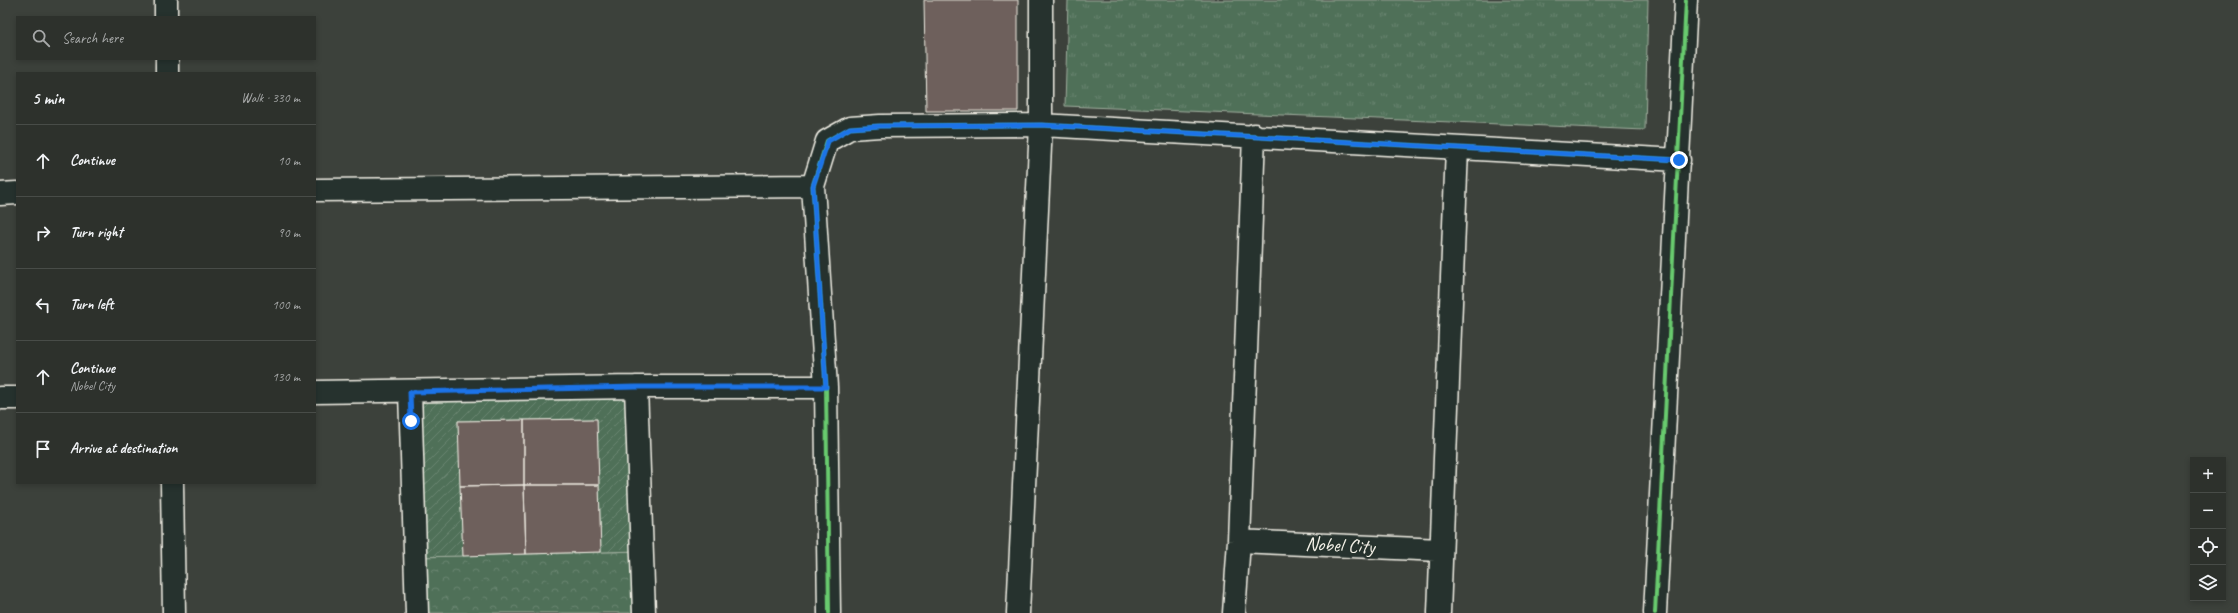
<!DOCTYPE html>
<html lang="en">
<head>
<meta charset="utf-8">
<style>
  :root { --surface:#2d312c; --page:#393d38; --text:#f1f3f6; --muted:#a7a9a9; --line:#484c48 }
  body { margin:0; font-family:Caveat,sans-serif; background:var(--page); color:var(--text) }
  .controls { position:absolute; right:12px; bottom:12px; display:grid; overflow:hidden; border-radius:0px; box-shadow:0 2px 6px #0003 }
  .controls button { width:36px; height:36px; display:grid; place-items:center; padding:0; border:0; border-bottom:1px solid var(--line); background:var(--surface); color:var(--text); font:20px sans-serif }
  .stop { position:absolute; width:12px; height:12px; margin:-9px; border:3px solid #1a73e8; border-radius:50%; background:#fff }
  .stop.end { background:#1a73e8; border-color:#fff; box-shadow:0 1px 4px #0008 }
  .list { margin:0; padding:0; list-style:none }
  h2 { display:flex; justify-content:space-between; align-items:center; height:52px; margin:0; padding:0 16px; font-size:17px }
  h2 small { font-size:13px; font-weight:400; color:var(--muted) }
  .list li { display:grid; grid-template-columns:26px 1fr auto; gap:12px; align-items:center; box-sizing:border-box; height:72px; padding:0 16px; border-top:1px solid var(--line) }
  .list b { display:block; font-size:15px; white-space:nowrap }
  .list p { margin:0; font-size:13px; white-space:nowrap; color:var(--muted) }
  .list em { font-size:13px; font-style:normal; color:var(--muted) }
  .icon { flex:none; width:22px; height:22px; fill:none; stroke:currentColor; stroke-width:2; stroke-linecap:round; stroke-linejoin:round }
  .map { position:relative; flex:none; width:2238px; height:613px; overflow:hidden }
  .search { position:absolute; background:var(--surface); box-shadow:0 2px 6px #0003; left:16px; top:16px; width:300px; height:44px; display:flex; align-items:center; gap:10px; box-sizing:border-box; padding:0 14px; border-radius:0px; color:var(--muted); font-size:15px }
  .panel { position:absolute; background:var(--surface); box-shadow:0 2px 6px #0003; left:16px; top:72px; width:300px; height:412px; border-radius:0px }
  .map>svg:first-child { display:block }
</style>
</head>
<body>
<div class="map">
<svg width="2238" height="613" viewBox="0 0 2238 613">
  <defs>
    <pattern id="grass-tufts" width="24" height="20" patternUnits="userSpaceOnUse"><rect width="24" height="20" fill="#507059"/><path d="M3 7l-1-3M5 7V3M7 7l1-3M15 17l-1-3M17 17v-4M19 17l1-3" fill="none" stroke="#6a8571"/></pattern>
    <pattern id="park-crowns" width="20" height="18" patternUnits="userSpaceOnUse"><rect width="20" height="18" fill="#507059"/><path d="M2 6a3 3 0 1 1 6 0M12 15a3 3 0 1 1 6 0" fill="none" stroke="#6a8571"/></pattern>
    <pattern id="garden-furrows" width="10" height="10" patternUnits="userSpaceOnUse"><rect width="10" height="10" fill="#507059"/><path d="M-1 1l2-2M0 10L10 0M9 11l2-2" fill="none" stroke="#6a8571"/></pattern>
  </defs>
  <rect width="100%" height="100%" fill="#3c413b"/>
  <filter id="ink" filterUnits="userSpaceOnUse"><feTurbulence type="fractalNoise" baseFrequency=".025" numOctaves="2"/><feDisplacementMap in="SourceGraphic" scale="8" xChannelSelector="R" yChannelSelector="G"/><feConvolveMatrix kernelMatrix="1 2 1 2 8 2 1 2 1" color-interpolation-filters="sRGB"/></filter>
  <g filter="url(#ink)">
    <!-- grass -->
    <path fill="url(#grass-tufts)" stroke="#a2b0a0" d="M1068,0H1648L1645,130L1065,106Z"/>
    <!-- park -->
    <path fill="url(#park-crowns)" stroke="#a2b0a0" d="M641,551L644,613H417L415,557Z"/>
    <!-- garden -->
    <path fill="url(#garden-furrows)" stroke="#a2b0a0" d="M636,387L641,551L601,552L597,419L458,421L463,556L415,557L410,392Z"/>
    <!-- building -->
    <path fill="#6e615b" stroke="#f4f1e8" d="M924,0H1018V111H926Z
      M597,419L599,485H524V420Z
      M524,420V485L460,486L458,421Z
      M524,485H599L601,552L526,554Z
      M524,485L526,554L463,556L460,486Z"/>
    <g fill="none" stroke-linecap="round" stroke-linejoin="round">
      <!-- street casing -->
      <g stroke="#f4f1e8" stroke-width="25">
        <path id="street" d="M166,0V17
          M167,59V73
          M315,190L813,186
          M0,194L17,193
          M636,387L644,613
          M315,392L636,387H826
          M410,392L417,613
          M0,398H17
          M172,483L174,613
          M1239,541L1441,550
          M829,613L826,387L813,186L827,141L850,128L880,126L1041,125L1679,160
          M1018,613L1041,125V0
          M1234,613L1239,541L1254,135
          M1439,613L1457,148
          M1655,613L1686,0"/>
      </g>
      <!-- street -->
      <use href="#street" stroke="#26332d" stroke-width="22"/>
      <!-- cycleway casing -->
      <g stroke="#26332d" stroke-width="6">
        <path id="cycleway" d="M829,613L826,387L813,186L827,141L850,128L880,126L1041,125L1679,160
          M1655,613L1686,0"/>
      </g>
      <!-- cycleway -->
      <use href="#cycleway" stroke="#67ca6e" stroke-width="4"/>
    </g>
  </g>
  <g fill="none" stroke-linecap="round" stroke-linejoin="round" filter="url(#ink)">
    <!-- route -->
    <path stroke="#1a73e8" stroke-width="5" d="M411,421L410,392L636,387H826L813,186L828,141L850,128L880,126L1041,125L1679,160"/>
  </g>
  <g text-anchor="middle" dominant-baseline="central" stroke-width="3" stroke-linejoin="round" paint-order="stroke">
    <!-- street labels -->
    <g font-size="20" fill="#f4f1e8" stroke="#26332d">
      <text transform="translate(1340 545) rotate(3)">Nobel City</text>
    </g>
  </g>
</svg>
<div class="controls">
<button>+</button>
<button>−</button>
<button><svg class="icon" aria-label="locate" viewBox="0 0 24 24"><circle cx="12" cy="12" r="6"/><path d="M12 2v4M12 18v4M2 12h4M18 12h4"/></svg></button>
<button><svg class="icon" aria-label="layers" viewBox="0 0 24 24"><path d="M12 4l9 5-9 5-9-5zM3 14l9 5 9-5"/></svg></button>
</div>
<div class="stop" style="left:411px;top:421px"></div>
<div class="stop end" style="left:1679px;top:160px"></div>
<div class="search"><svg class="icon" aria-label="search" viewBox="0 0 24 24"><circle cx="10" cy="10" r="6"/><path d="M15 15l6 6"/></svg>Search here</div>
<section class="panel">
<h2>5 min<small>Walk · 330 m</small></h2>
<ul class="list">
<li><svg class="icon" aria-label="ahead" viewBox="0 0 24 24"><path d="M12 20V5M6 11l6-6 6 6"/></svg><div><b>Continue</b></div><em>10 m</em></li>
<li><svg class="icon" aria-label="right" viewBox="0 0 24 24"><path d="M7 20v-9h11M14 6l5 5-5 5"/></svg><div><b>Turn right</b></div><em>90 m</em></li>
<li><svg class="icon" aria-label="left" viewBox="0 0 24 24"><path d="M17 20v-9H6M10 6l-5 5 5 5"/></svg><div><b>Turn left</b></div><em>100 m</em></li>
<li><svg class="icon" aria-label="ahead" viewBox="0 0 24 24"><path d="M12 20V5M6 11l6-6 6 6"/></svg><div><b>Continue</b><p>Nobel City</p></div><em>130 m</em></li>
<li><svg class="icon" aria-label="arrive" viewBox="0 0 24 24"><path d="M6 21V4h12l-3 4 3 4H6"/></svg><div><b>Arrive at destination</b></div></li>
</ul>
</section>
</div>
</body>
</html>
